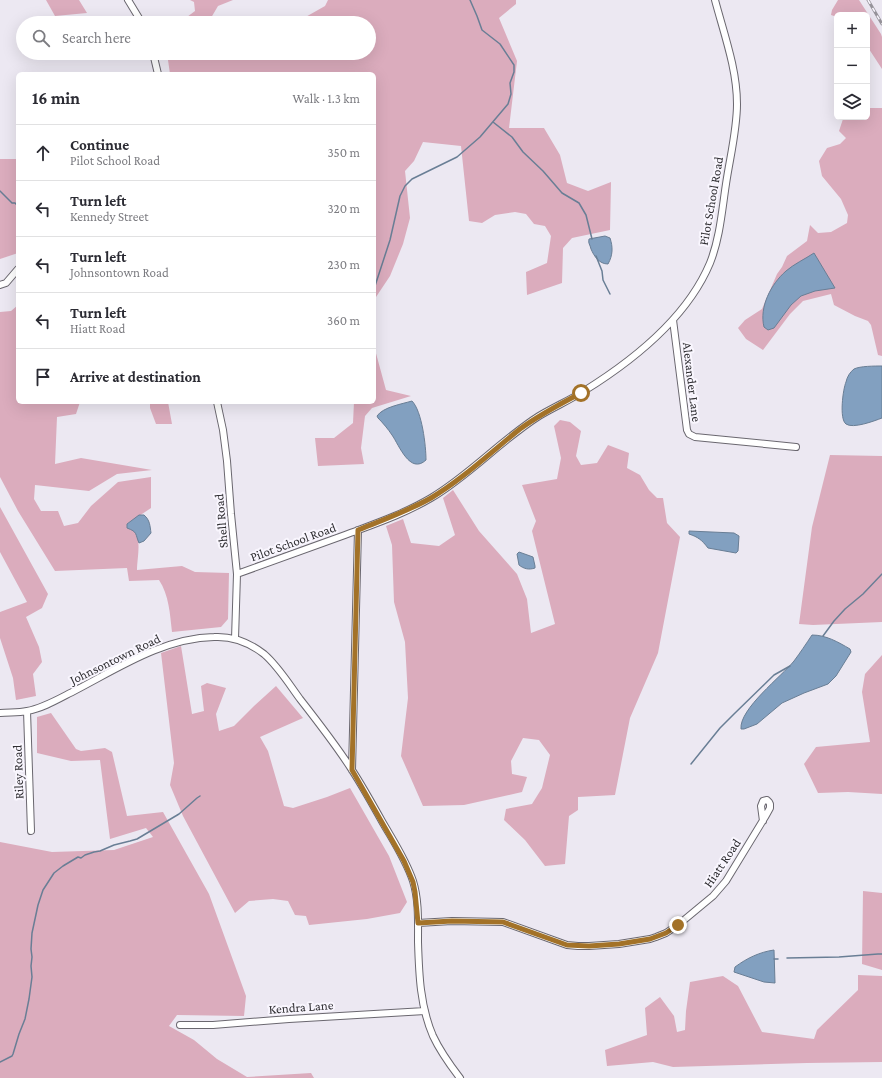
<!DOCTYPE html>
<html lang="en">
<head>
<meta charset="utf-8">
<style>
  :root { --surface:#fff; --page:#f7f7f7; --text:#2b2b33; --muted:#7c7c81; --line:#e1e1e2 }
  body { margin:0; font-family:"Crimson Pro",serif; background:var(--page); color:var(--text) }
  .controls { position:absolute; right:12px; top:12px; display:grid; overflow:hidden; border-radius:6px; box-shadow:0 4px 16px #0002 }
  .controls button { width:36px; height:36px; display:grid; place-items:center; padding:0; border:0; border-bottom:1px solid var(--line); background:var(--surface); color:var(--text); font:20px sans-serif }
  .stop { position:absolute; width:12px; height:12px; margin:-9px; border:3px solid #a37228; border-radius:50%; background:#fff }
  .stop.end { background:#a37228; border-color:#fff; box-shadow:0 1px 4px #0008 }
  .list { margin:0; padding:0; list-style:none }
  h2 { display:flex; justify-content:space-between; align-items:center; height:52px; margin:0; padding:0 16px; font-size:17px }
  h2 small { font-size:13px; font-weight:400; color:var(--muted) }
  .list li { display:grid; grid-template-columns:26px 1fr auto; gap:12px; align-items:center; box-sizing:border-box; height:56px; padding:0 16px; border-top:1px solid var(--line) }
  .list b { display:block; font-size:15px; white-space:nowrap }
  .list p { margin:0; font-size:13px; white-space:nowrap; color:var(--muted) }
  .list em { font-size:13px; font-style:normal; color:var(--muted) }
  .icon { flex:none; width:22px; height:22px; fill:none; stroke:currentColor; stroke-width:2; stroke-linecap:round; stroke-linejoin:round }
  .map { position:relative; flex:none; width:882px; height:1078px; overflow:hidden }
  .search { position:absolute; background:var(--surface); box-shadow:0 4px 16px #0002; left:16px; top:16px; width:360px; height:44px; display:flex; align-items:center; gap:10px; box-sizing:border-box; padding:0 14px; border-radius:22px; color:var(--muted); font-size:15px }
  .panel { position:absolute; background:var(--surface); box-shadow:0 4px 16px #0002; left:16px; top:72px; width:360px; height:332px; border-radius:6px }
  .map>svg:first-child { display:block }
</style>
</head>
<body>
<div class="map">
<svg width="882" height="1078" viewBox="0 0 882 1078">
  <rect width="100%" height="100%" fill="#ece8f2"/>
  <!-- forest -->
  <path fill="#dbacbd" d="M46,0H79L87,13L55,16Z
    M190,0H233L218,6L208,23H186L187,17L195,11L194,2Z
    M328,0H516V4L499,18L517,61L509,128H544L560,155L567,183L588,191L611,182L610,230L572,238L563,248L562,283L527,295L526,272L547,263L551,236L545,226L534,224L526,214L515,212L495,215L482,223L469,221L461,146L423,142L414,161L405,171L410,218L403,244L390,276L374,300V74H170L167,53H369V23H295L325,6Z
    M838,0H859L881,34L882,37V69L867,46V15H837V17L831,15L832,10Z
    M867,108H882V356L878,355L871,325L868,321L855,316L834,305L831,294L803,301L790,314L763,350L746,339L738,328L745,320L762,309L777,274L782,267L787,256L807,241L810,225L818,233L831,232L847,223L848,215L841,199L822,176L819,161L827,148L840,144L846,138L839,131L843,119L846,117H867Z
    M0,159H18V253L0,259Z
    M18,305V402H80L76,414L57,417L55,464L81,458L152,470L117,474L89,491L35,485L34,499L41,511H58L64,526L78,523L91,506L118,482L151,477V508L127,524C130,527 135,530 136,533C141,543 137,560 137,570L182,566L195,572L229,573L228,619L221,627L172,632C170,614 169,595 159,580L129,581L127,568L55,571L18,511L0,477V312L11,311Z
    M374,346L386,390L411,396L372,408L365,416L361,448L364,464L318,466L315,438H334L353,423L354,402H374Z
    M150,402H168L172,424H156L150,408Z
    M560,420L570,422L581,431L576,456L581,465L597,463L608,445L629,453L627,468L640,475L649,490L657,498H663L667,523L680,537L658,653L630,718L615,795L578,797V810L569,816L565,864L545,866L525,840L504,820L506,809L532,804L542,788L550,755L539,740L523,738L511,761L512,774L527,777L522,792L464,805L423,806L401,756L408,698L405,642L394,602L392,545L386,526L403,519L411,543L439,546L455,535L443,498L453,490L479,531L517,574L527,599L531,633L555,624L532,531L536,521L522,485L557,479L561,458L554,426Z
    M830,455L882,456V622L813,625L799,624L812,527Z
    M0,507L48,594L42,608L26,617L39,647L42,662L33,674L36,696L16,700L13,678L0,638V612L27,602L0,552Z
    M181,646L192,714L204,711L201,686L207,683L226,688L216,714L219,731L234,726L254,706L276,686L303,718L260,737L268,751L284,806L293,808L327,797L350,788L389,856L407,902L400,913L367,919L309,925L306,916L295,915L288,901L273,899L249,901L235,913L183,816L170,785L174,763L161,653Z
    M882,655V794L848,792L818,793L804,764L816,747L870,742L862,692L865,674Z
    M51,713L76,749L81,751L105,748L112,752L127,816L163,812L209,894L246,996L244,1016L177,1015L169,1026L194,1040L217,1059L247,1077L311,1073L314,1078H0V842L52,852L114,850L153,837L146,828L110,839L100,760L71,761L37,753V717Z
    M863,891L882,893V970L862,964Z
    M858,975L882,976V1062L807,1063L673,1067L653,1062L607,1066L605,1050L647,1035L645,1008L660,997L674,1016L677,1032L685,1030L686,1011L690,982L723,976L738,986L762,1032L814,1039L817,1030L858,990Z"/>
  <!-- water -->
  <path fill="#82a0c0" stroke="#697e95" d="M605,236L610,238C613,247 613,255 608,264C599,264 594,256 591,249C590,244 588,244 589,239Z
    M814,253L835,288L815,291L801,296L791,305L774,328L768,330L764,327C759,307 771,284 786,271C794,264 805,259 814,253Z
    M882,366V418C874,421 853,429 846,424C839,419 843,389 846,382C847,377 850,372 854,369C860,366 875,366 882,366Z
    M412,401C422,411 426,446 426,460C410,475 399,445 392,435C388,429 383,423 378,418L377,416C383,407 402,404 412,401Z
    M139,515H144C150,520 150,526 151,533L144,541L139,543C135,534 138,532 127,528V524Z
    M689,531L734,533L739,536L738,551L736,553L708,548C702,540 698,537 689,534Z
    M519,552L533,557L535,566V568C529,570 524,569 519,565L517,554Z
    M812,635C826,635 838,642 850,649L851,652L836,676L828,684L804,693L782,703L757,724L744,729H741C739,709 782,676 794,661C800,653 806,644 812,635Z
    M774,950L775,983L764,982L734,972L735,967C747,958 760,952 774,950Z"/>
  <g fill="none" stroke-linecap="round" stroke-linejoin="round">
    <!-- stream -->
    <path stroke="#697e95" stroke-width="1.5" d="M493,122L512,137L523,152L543,171L562,193L579,203L586,215L592,239
      M0,191L12,203H15L18,206
      M596,256L602,271L603,280L610,294
      M374,289L390,240L400,196L405,186L412,179L457,157L480,137L508,104L511,94L510,83L514,72V65L500,44L482,30L477,16L470,0
      M823,636L834,621L845,609L863,594L882,574
      M691,764L720,728L734,714L774,675L790,666
      M787,958L839,957L878,954H882
      M774,959H778
      M0,1062L12,1056L13,1054L19,1034L25,1019L29,999L32,977L31,966L32,957L31,949L32,933L38,905L43,890L54,873L63,866L78,857L81,858L85,855L94,852L100,851L114,845L130,841L137,839L179,814L197,798L200,796"/>
    <!-- minor casing -->
    <g stroke="#6a676f" stroke-width="8">
      <path id="minor" d="M128,0L142,23
        M153,53L158,74
        M0,285L6,283L18,269
        M673,320L687,430L689,434L695,437L796,447
        M217,402L223,430L227,461L231,514L237,574L235,639
        M237,574C273,561 309,548 345,535C374,524 404,514 431,498C470,475 501,440 539,416C554,407 570,400 584,391C634,360 687,318 710,263C720,238 722,210 726,184C730,157 737,130 737,104C737,69 724,34 715,0
        M27,711L31,831
        M0,713C9,712 18,713 27,711C44,708 60,698 76,690C120,667 164,638 214,637C232,636 250,643 264,654C278,666 289,684 300,699C318,722 336,745 352,770C363,787 373,805 383,823C394,842 406,860 413,881C419,900 418,922 418,942C419,974 420,1006 433,1036C440,1051 450,1065 460,1078
        M352,770L358,530
        M418,923L452,921L503,922L567,945L578,946H589L619,944L650,939L656,937L666,933L678,925L713,896L726,881L765,817L770,808V804L769,802L767,800L763,801L761,806L763,821
        M180,1025H213L289,1019L425,1011"/>
    </g>
    <!-- minor -->
    <use href="#minor" stroke="#fff" stroke-width="6"/>
    <!-- rail casing -->
    <g stroke="#97949b" stroke-width="3">
      <path id="rail" d="M868,0L882,24"/>
    </g>
    <!-- rail -->
    <use href="#rail" stroke="#f9f6fe" stroke-width="1.5" stroke-dasharray="4.5" stroke-linecap="butt"/>
  </g>
  <g fill="none" stroke-linecap="round" stroke-linejoin="round">
    <!-- route -->
    <path stroke="#a37228" stroke-width="5" d="M581,393C560,404 539,415 520,429C491,452 463,479 431,498C408,511 383,520 358,530L352,770L404,861L413,882L415,892L418,923L452,921L503,922L567,945L589,946L619,944L650,939L666,933L678,925"/>
  </g>
  <g text-anchor="middle" dominant-baseline="central" stroke-width="4" stroke-linejoin="round" paint-order="stroke">
    <!-- street labels -->
    <g font-size="13" fill="#2f2e32" stroke="#f9f6fe">
      <text transform="translate(711 201) rotate(-80)">Pilot School Road</text>
      <text transform="translate(692 382) rotate(83)">Alexander Lane</text>
      <text transform="translate(221 521) rotate(-95)">Shell Road</text>
      <text transform="translate(293 542) rotate(-20)">Pilot School Road</text>
      <text transform="translate(115 659) rotate(-26)">Johnsontown Road</text>
      <text transform="translate(18 772) rotate(-92)">Riley Road</text>
      <text transform="translate(722 863) rotate(-56)">Hiatt Road</text>
      <text transform="translate(301 1007) rotate(-4)">Kendra Lane</text>
    </g>
  </g>
</svg>
<div class="controls">
<button>+</button>
<button>−</button>
<button><svg class="icon" aria-label="layers" viewBox="0 0 24 24"><path d="M12 4l9 5-9 5-9-5zM3 14l9 5 9-5"/></svg></button>
</div>
<div class="stop" style="left:581px;top:393px"></div>
<div class="stop end" style="left:678px;top:925px"></div>
<div class="search"><svg class="icon" aria-label="search" viewBox="0 0 24 24"><circle cx="10" cy="10" r="6"/><path d="M15 15l6 6"/></svg>Search here</div>
<section class="panel">
<h2>16 min<small>Walk · 1.3 km</small></h2>
<ul class="list">
<li><svg class="icon" aria-label="ahead" viewBox="0 0 24 24"><path d="M12 20V5M6 11l6-6 6 6"/></svg><div><b>Continue</b><p>Pilot School Road</p></div><em>350 m</em></li>
<li><svg class="icon" aria-label="left" viewBox="0 0 24 24"><path d="M17 20v-9H6M10 6l-5 5 5 5"/></svg><div><b>Turn left</b><p>Kennedy Street</p></div><em>320 m</em></li>
<li><svg class="icon" aria-label="left" viewBox="0 0 24 24"><path d="M17 20v-9H6M10 6l-5 5 5 5"/></svg><div><b>Turn left</b><p>Johnsontown Road</p></div><em>230 m</em></li>
<li><svg class="icon" aria-label="left" viewBox="0 0 24 24"><path d="M17 20v-9H6M10 6l-5 5 5 5"/></svg><div><b>Turn left</b><p>Hiatt Road</p></div><em>360 m</em></li>
<li><svg class="icon" aria-label="arrive" viewBox="0 0 24 24"><path d="M6 21V4h12l-3 4 3 4H6"/></svg><div><b>Arrive at destination</b></div></li>
</ul>
</section>
</div>
</body>
</html>
